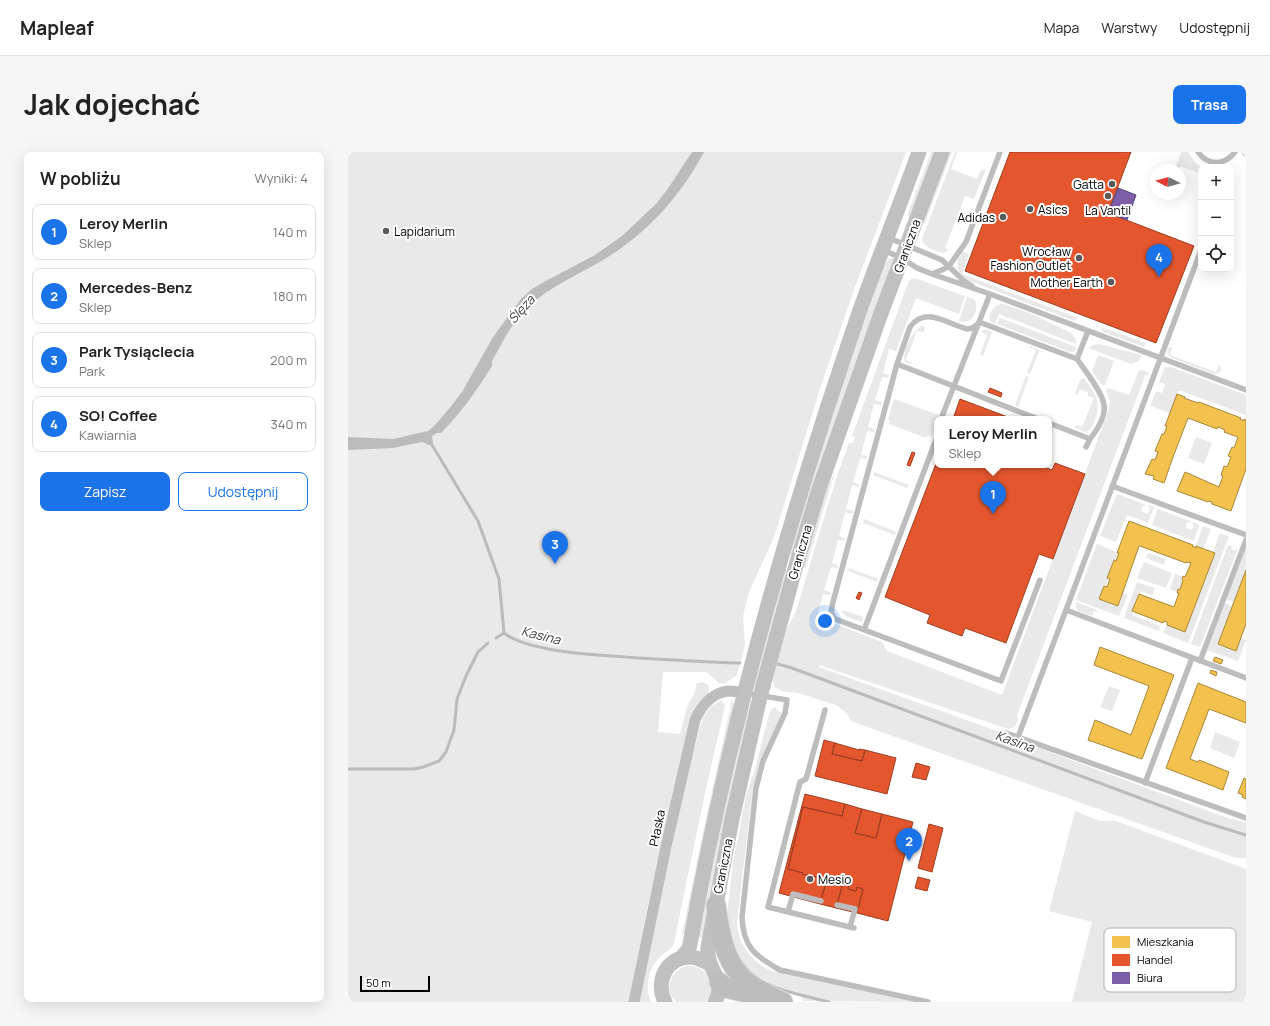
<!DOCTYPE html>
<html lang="pl">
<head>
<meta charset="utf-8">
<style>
  :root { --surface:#fff; --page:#f6f6f6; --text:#222; --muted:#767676; --line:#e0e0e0; --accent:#1a73e8 }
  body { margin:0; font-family:Manrope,sans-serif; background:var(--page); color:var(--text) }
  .controls { position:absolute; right:12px; top:12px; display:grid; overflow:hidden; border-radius:8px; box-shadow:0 4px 16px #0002 }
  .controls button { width:36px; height:36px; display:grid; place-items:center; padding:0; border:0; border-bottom:1px solid var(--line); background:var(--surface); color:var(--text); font:20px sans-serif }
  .compass { position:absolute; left:802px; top:12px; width:36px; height:36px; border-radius:50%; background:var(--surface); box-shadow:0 4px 16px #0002; rotate:276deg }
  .scale { position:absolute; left:12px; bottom:10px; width:70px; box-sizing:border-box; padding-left:4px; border:2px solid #000; border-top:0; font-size:11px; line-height:14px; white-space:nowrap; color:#000; -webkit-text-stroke:3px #fff; paint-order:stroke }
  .you { position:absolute; left:477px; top:469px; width:14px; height:14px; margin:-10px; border:3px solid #fff; border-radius:50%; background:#1a73e8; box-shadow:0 0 0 6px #1a73e833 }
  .badge { display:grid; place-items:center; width:26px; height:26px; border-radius:50%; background:var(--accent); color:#fff; font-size:13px; font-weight:700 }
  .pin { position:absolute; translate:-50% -33px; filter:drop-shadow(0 1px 2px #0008) }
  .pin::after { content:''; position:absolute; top:21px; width:14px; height:12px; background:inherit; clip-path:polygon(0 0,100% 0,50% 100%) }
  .popup { position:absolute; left:586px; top:264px; width:118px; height:52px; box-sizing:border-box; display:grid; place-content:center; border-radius:8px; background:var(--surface); filter:drop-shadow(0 1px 3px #0005); font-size:13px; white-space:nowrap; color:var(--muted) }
  .popup b { font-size:15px; color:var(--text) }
  .popup::after { content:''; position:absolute; left:50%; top:100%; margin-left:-8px; border:8px solid transparent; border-top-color:var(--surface) }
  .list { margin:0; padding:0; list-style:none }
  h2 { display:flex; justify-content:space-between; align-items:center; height:52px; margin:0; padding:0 16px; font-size:17px }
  h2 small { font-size:13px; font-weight:400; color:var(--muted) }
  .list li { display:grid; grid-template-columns:26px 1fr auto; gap:12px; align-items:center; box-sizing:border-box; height:56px; margin:0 8px 8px; padding:0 8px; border:1px solid var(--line); border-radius:8px }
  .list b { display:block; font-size:15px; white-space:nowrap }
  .list p { margin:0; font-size:13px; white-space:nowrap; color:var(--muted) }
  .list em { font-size:13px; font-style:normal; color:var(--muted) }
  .actions { display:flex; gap:8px; padding:12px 16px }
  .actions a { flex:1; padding:9px 0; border:1px solid var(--accent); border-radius:8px; text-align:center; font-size:14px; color:var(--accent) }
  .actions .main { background:var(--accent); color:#fff }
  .icon { flex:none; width:22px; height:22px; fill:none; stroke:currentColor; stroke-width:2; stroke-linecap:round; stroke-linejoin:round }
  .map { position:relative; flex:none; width:898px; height:850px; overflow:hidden; border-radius:8px }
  header { display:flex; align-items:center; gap:24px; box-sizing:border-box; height:56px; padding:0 20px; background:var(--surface); border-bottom:1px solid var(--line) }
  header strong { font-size:19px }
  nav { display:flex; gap:22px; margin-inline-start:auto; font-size:14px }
  .intro { display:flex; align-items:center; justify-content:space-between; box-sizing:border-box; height:96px; padding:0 24px }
  h1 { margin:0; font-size:28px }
  .button { padding:10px 18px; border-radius:8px; background:var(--accent); color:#fff; font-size:14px; font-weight:700 }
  main { display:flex; gap:24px; padding:0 24px }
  aside { flex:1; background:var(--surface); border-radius:8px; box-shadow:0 4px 16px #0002 }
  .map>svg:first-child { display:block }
</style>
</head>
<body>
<header>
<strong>Mapleaf</strong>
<nav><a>Mapa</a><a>Warstwy</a><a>Udostępnij</a></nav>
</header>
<div class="intro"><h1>Jak dojechać</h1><a class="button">Trasa</a></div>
<main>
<aside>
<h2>W pobliżu<small>Wyniki: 4</small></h2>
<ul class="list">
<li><span class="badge">1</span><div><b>Leroy Merlin</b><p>Sklep</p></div><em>140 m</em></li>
<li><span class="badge">2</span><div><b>Mercedes-Benz</b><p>Sklep</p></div><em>180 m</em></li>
<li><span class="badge">3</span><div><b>Park Tysiąclecia</b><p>Park</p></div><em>200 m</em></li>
<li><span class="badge">4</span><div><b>SO! Coffee</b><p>Kawiarnia</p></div><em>340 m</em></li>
</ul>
<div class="actions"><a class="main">Zapisz</a><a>Udostępnij</a></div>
</aside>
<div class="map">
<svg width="898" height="850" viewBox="0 0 898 850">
  <rect width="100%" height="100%" fill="#fff"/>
  <!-- green -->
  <path fill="#e9e9e9" d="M0,0H558L504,143L471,240L426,385L401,440L395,464L397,493L389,523L376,532C367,531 365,523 357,520H315L310,580L332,582L339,555L347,540L348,532C355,527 365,534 360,541C358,544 354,546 353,548C346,555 342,564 340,573L298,762L281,850H0Z
    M583,0H588L564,66L559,64Z
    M600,0H604L577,71L574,70Z
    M607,0H609L603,17L629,27L632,19L638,17L626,47L617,44L597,96L601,98L596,101C588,99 576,96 574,87Z
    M833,0H840L847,10L853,15V22L832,14L831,18H827Z
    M614,99L621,102L614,122L730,166L726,169L617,127C608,118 607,111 614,99Z
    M544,105L547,108L444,404L440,403L493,236L535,115L542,106Z
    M566,126L617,144L611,162L568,146L548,199L541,197L535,221L541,223V224L540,226L534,225L527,248L533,250L534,252L533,253L526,252L520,275L526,277L527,279L526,280L519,279L513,303L519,304V306L518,307L512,306L505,330L512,333L511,335L504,333L498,357L504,358L505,360L504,362L497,360L491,384L496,386L497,388L496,389L490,388L484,411L489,413L490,415L489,416L483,415L476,438L482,440L483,442L481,443L475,442L469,465L534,490L539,499L654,543L761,257L762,250L758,239L760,236L781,243L791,218L793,219L794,218L801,221V222L797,224L669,563L670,568L666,575L660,577L471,513V515L657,582L672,589L874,664L898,671V706H888L525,577L503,569L499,561L488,553L450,541L433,539L426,535L425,528L426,520L437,481L448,459L475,369L490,321L501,291H505L507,285L504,284L559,134L561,129Z
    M619,145L627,148C631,160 624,173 611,169Z
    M652,152H656L684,162L723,181L728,187V192L651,162L647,172L643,170L641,166C643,159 645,154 652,152Z
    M652,166L728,195V198L725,200H722L649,172Z
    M573,174L577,175L576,180L569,179L558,208L564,211L562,212L557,210C553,201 565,179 573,174Z
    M753,175L798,191L796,195L755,180Z
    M637,177L644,180L635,204L632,203L639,183L633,180Z
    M751,192L793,203L791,209L783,212L740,196L745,193Z
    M682,194L698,201L691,199L682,222L679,221L688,198L681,195Z
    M823,195L824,196L822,203L868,220L871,213L873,215V218L871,221L865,222L824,206L819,201L820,196Z
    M750,203L766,209L757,233H754L744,219Z
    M817,215H823L898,243V263L831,238L822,261L802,254L808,239L814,241L817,232L811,230Z
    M678,224L681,225L670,255L667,253Z
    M736,226C746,240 754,249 747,267C745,273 744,277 738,280L727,276L728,273L734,275L746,246L740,244V240L732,237L730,243L727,242L732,228Z
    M546,247L591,263L584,285L580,283L578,286L541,272L542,269L540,268Z
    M848,285L864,291L856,312L840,306Z
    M487,320L458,415L453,416L477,340Z
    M526,320L561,333L559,336L525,323Z
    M769,342L798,353L797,354L795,353L793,359L800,362L802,356L800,355V353L806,355L800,371L779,363L768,390L752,384Z
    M810,357L842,369V371L839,370L838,376L844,378L846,373L844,372L845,370L851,373L846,389L804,373Z
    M516,367L548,380L547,383L515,371Z
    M855,374L863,377L855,397L848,394Z
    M872,381L881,384L840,491L815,481L819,473L837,479L867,402L865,400Z
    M749,392L768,400V401L770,402L768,408H765L759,426L761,427L758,434L756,433L751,447L771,455L775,441L780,443L771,464L728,448Z
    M880,393L884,394L883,397L887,399L889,396H890L852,495L843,492Z
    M898,396V418L886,450L878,448Z
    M800,401L818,407L816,413L798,406Z
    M796,410L824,421L818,436L789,426Z
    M501,416L530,427L529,430L500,419Z
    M435,417L440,418L409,535L404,537Z
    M827,422L837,425L831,441L822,437Z
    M789,430L807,436L804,443L793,439L787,448L784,463L812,474L811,479L776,466Z
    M728,450L749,458V460L746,459L744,464L730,459L728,455Z
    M877,451L884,454L870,492L888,499L893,486L898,488L890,509L859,498Z
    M494,458L515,465L514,470L499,465L494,460Z
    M761,534L772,538L764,559L752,555Z
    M383,547L386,552L338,783L334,782L358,666L382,557Z
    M374,548V551H376L377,554L357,641L326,791C324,798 318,799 313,804C301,815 296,834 303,850H291L341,614L355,565L363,554Z
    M405,549L355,786L350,785L384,617L401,550Z
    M427,555L430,559L433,560L432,565C419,593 407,620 403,651L389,770C389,790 403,809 421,818L568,850L454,849L455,842L426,833L405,822L392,805L386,794L383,793L380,770V753L385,711L398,643L407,617L421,562L424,557Z
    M867,580L892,590L886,606L862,596Z
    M727,659L752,669H768L898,717V850H724L744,770L701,759Z
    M338,814C359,812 371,835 357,850H328C315,838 323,819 338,814Z"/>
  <!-- water -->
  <path fill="#bbb" d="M344,0H356C335,40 304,76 266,101C241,118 212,129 188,148C168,163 156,187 144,209V214C129,238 113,261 93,281H89L84,284L85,291L81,293L74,290L45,296L0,298V285L45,287L80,279L86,274L100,258L114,240L145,185L173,147L184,137L194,131L247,103L274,84L309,51L321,35Z"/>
  <!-- homes -->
  <path fill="#f2c14e" stroke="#a98737" d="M829,242L837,245L836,246L850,251L851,250L893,266L892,267L896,269V267L898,268V317L883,359L864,352V350H863L861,349L860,350L829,339L837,320L871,335L875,324L873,323L876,314L879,315L883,305L880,304L884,295L886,296L890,285L876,280L877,278L870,275L869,277L840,266L825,305L816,331L805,327L806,324L797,322L804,307L807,308L810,300L807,299L814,282H816L819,274H817Z
    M781,369L845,393L844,394L848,396V394L867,401L837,480L819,473V470L816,469L815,471L784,459L791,442L826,455L831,441H829L830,437L832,438L835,428L834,427L835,424L837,425L843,411L838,410V411L792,394H791L770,454L751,447L756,434L759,435L762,427L759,426L766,408L768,409L771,401H769Z
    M898,418V472L888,499L870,492Z
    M752,495L826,523L794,607L740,588L747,568L783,583L801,534L746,513Z
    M867,505L875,508L873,512L865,509Z
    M863,518L869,520L868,524L862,521Z
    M850,531L898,550V571L861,557L842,607L850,610L851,608L881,620L875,638L818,616Z
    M896,626L898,627V647L894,645L895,643L890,641Z"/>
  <!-- shops -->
  <path fill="#e4572e" stroke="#a03d20" d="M662,0H783L760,61L846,94L808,191L617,119Z
    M642,236L654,241L653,245L640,240Z
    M612,247L665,267H605Z
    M564,300L567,301L562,314L559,313Z
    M589,309V313H691L704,318L707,311L737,322L705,407L691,402L658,491L617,476L614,484L579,471L582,463L537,445Z
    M511,440L514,441L511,448L508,446Z
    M476,588L487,591L484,602L514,609L517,598L548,606L539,642L467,624Z
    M487,591L511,598V597L517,598L514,609L484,602Z
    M568,611L582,615L578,628L564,625Z
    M457,642L497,652L494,664L455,655L440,717L455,721L454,722L479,727L472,752L431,741Z
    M497,652L514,657L507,681L528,686L534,662L565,670L540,769L509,761L515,737L509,735L508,739L500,737L501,733L495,731L488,756L472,752L479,727L454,722L455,721L440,717L455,655L494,664Z
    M514,657L534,662L528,686L507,681Z
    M581,672L595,676L584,720L570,716Z
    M570,725L582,728L579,739L567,736Z
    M495,731L501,733L500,737L508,739L509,735L515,737L509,761L488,756Z"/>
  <!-- offices -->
  <path fill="#7b5ea7" stroke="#564275" d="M770,36L788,43L779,68L760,61Z"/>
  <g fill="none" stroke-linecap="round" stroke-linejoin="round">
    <!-- stream -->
    <path stroke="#bbb" stroke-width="3" d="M81,288L130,369L151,427L156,481C177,498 236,502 263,504C306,507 349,510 392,511
      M148,486L156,481
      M430,512L444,516L856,670L898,683
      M0,617H66L75,615L91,609L98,600L106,578L109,547L118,524L130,500L140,491
      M392,808C396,813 400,819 405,823C423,838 458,844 481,850"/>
    <!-- highway casing -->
    <g stroke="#dbdbdb" stroke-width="21">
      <path id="highway" d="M368,753C372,782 377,817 405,834C415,840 425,845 435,850
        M371,830L378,836L414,845"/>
    </g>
    <!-- lane -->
    <path stroke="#bdbdbd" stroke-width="5.5" d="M850,0C860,14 876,14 887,0
      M896,0L898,2
      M541,86L594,108L616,129L624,134
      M535,98L554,106L569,116L584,122L642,142L898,238
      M853,98L718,458L898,526
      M584,122L596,117L601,114L618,90L652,0
      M631,170L729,207C736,217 755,241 756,253C758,264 749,278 742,287L701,271
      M630,172L624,176L620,177C600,173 578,153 562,175L549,212L690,267
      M729,207L740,179
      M549,212L485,450L483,460L487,467L653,529L692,428
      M593,267L642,142
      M738,295L742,287
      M764,334L898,383
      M516,478L589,285
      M852,509L898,388
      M397,541L439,548L437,561L415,609L408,636L394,765C395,795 407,804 432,818L580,850
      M477,558L458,627L452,630L420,755L506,776
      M658,581L898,666
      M670,585L718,458
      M797,631L844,506
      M489,753L507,757L502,775
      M440,760L445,742L473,749"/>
    <!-- street -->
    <path stroke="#bdbdbd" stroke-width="11" d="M286,850L318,695L347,568C353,554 364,541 380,539C385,539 391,540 396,541"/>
    <!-- secondary -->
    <path stroke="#c0c0c0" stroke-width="15" d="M333,806L341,797L343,787C381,573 441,364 512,158C531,105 552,53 571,0
      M317,850C307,830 318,805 342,805C349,805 356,809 362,812
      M367,850C378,827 363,824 360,803C359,799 360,795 361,790L384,667L412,545L447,417L470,340L532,164L594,0"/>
    <!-- highway -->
    <use href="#highway" stroke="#bdbdbd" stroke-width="19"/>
  </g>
  <!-- markers -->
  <g fill="#595959" stroke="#fff" stroke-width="1.5">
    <circle cx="764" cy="32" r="4"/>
    <circle cx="760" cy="44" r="4"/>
    <circle cx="682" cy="57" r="4"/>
    <circle cx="655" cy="65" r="4"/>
    <circle cx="38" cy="79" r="4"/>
    <circle cx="731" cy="106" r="4"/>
    <circle cx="763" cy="130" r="4"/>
    <circle cx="462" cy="727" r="4"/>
  </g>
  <g text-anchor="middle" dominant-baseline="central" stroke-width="4" stroke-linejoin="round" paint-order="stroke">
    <!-- poi labels -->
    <g font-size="12" fill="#000" stroke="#fff" text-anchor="end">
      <text x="756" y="32">Gatta</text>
      <text x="690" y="57" text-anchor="start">Asics</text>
      <text x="760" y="58" text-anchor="middle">La Vantil</text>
      <text x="647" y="65">Adidas</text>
      <text x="46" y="79" text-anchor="start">Lapidarium</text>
      <text x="723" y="99">Wrocław<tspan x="723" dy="14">Fashion Outlet</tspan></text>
      <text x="755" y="130">Mother Earth</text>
      <text x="470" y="727" text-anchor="start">Mesio</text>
    </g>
    <!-- street labels -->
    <g font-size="12" fill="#000" stroke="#fff">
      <text transform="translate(559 94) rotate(-70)">Graniczna</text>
      <text transform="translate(452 400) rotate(-74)">Graniczna</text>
      <text transform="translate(309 676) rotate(-78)">Płaska</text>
      <text transform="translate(375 714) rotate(-79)">Graniczna</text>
    </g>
    <!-- water labels -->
    <g font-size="13" font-style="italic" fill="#3f3f3f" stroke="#fff">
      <text transform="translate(173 157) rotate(-48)">Ślęza</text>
      <text transform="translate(193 483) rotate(14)">Kasina</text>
      <text transform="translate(667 589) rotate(20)">Kasina</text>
    </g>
  </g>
  <!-- legend -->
  <rect x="756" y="776" width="132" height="64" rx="6" fill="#fff" stroke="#b2b2b2" stroke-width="1"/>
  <rect x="764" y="784" width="18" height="12" fill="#f2c14e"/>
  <rect x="764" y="802" width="18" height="12" fill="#e4572e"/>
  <rect x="764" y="820" width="18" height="12" fill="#7b5ea7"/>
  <g font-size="11" fill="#000">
    <text x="789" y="794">Mieszkania</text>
    <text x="789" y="812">Handel</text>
    <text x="789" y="830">Biura</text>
  </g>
</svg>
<div class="controls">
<button>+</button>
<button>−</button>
<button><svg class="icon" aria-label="locate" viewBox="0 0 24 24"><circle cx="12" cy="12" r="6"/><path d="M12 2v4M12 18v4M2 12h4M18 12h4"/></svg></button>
</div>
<svg class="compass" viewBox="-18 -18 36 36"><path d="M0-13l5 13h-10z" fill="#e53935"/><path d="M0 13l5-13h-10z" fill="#767676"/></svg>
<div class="scale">50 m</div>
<div class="you"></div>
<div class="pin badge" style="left:645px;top:362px">1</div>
<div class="popup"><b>Leroy Merlin</b>Sklep</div>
<div class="pin badge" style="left:561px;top:709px">2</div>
<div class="pin badge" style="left:207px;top:412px">3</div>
<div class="pin badge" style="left:811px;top:125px">4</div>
</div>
</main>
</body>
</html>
